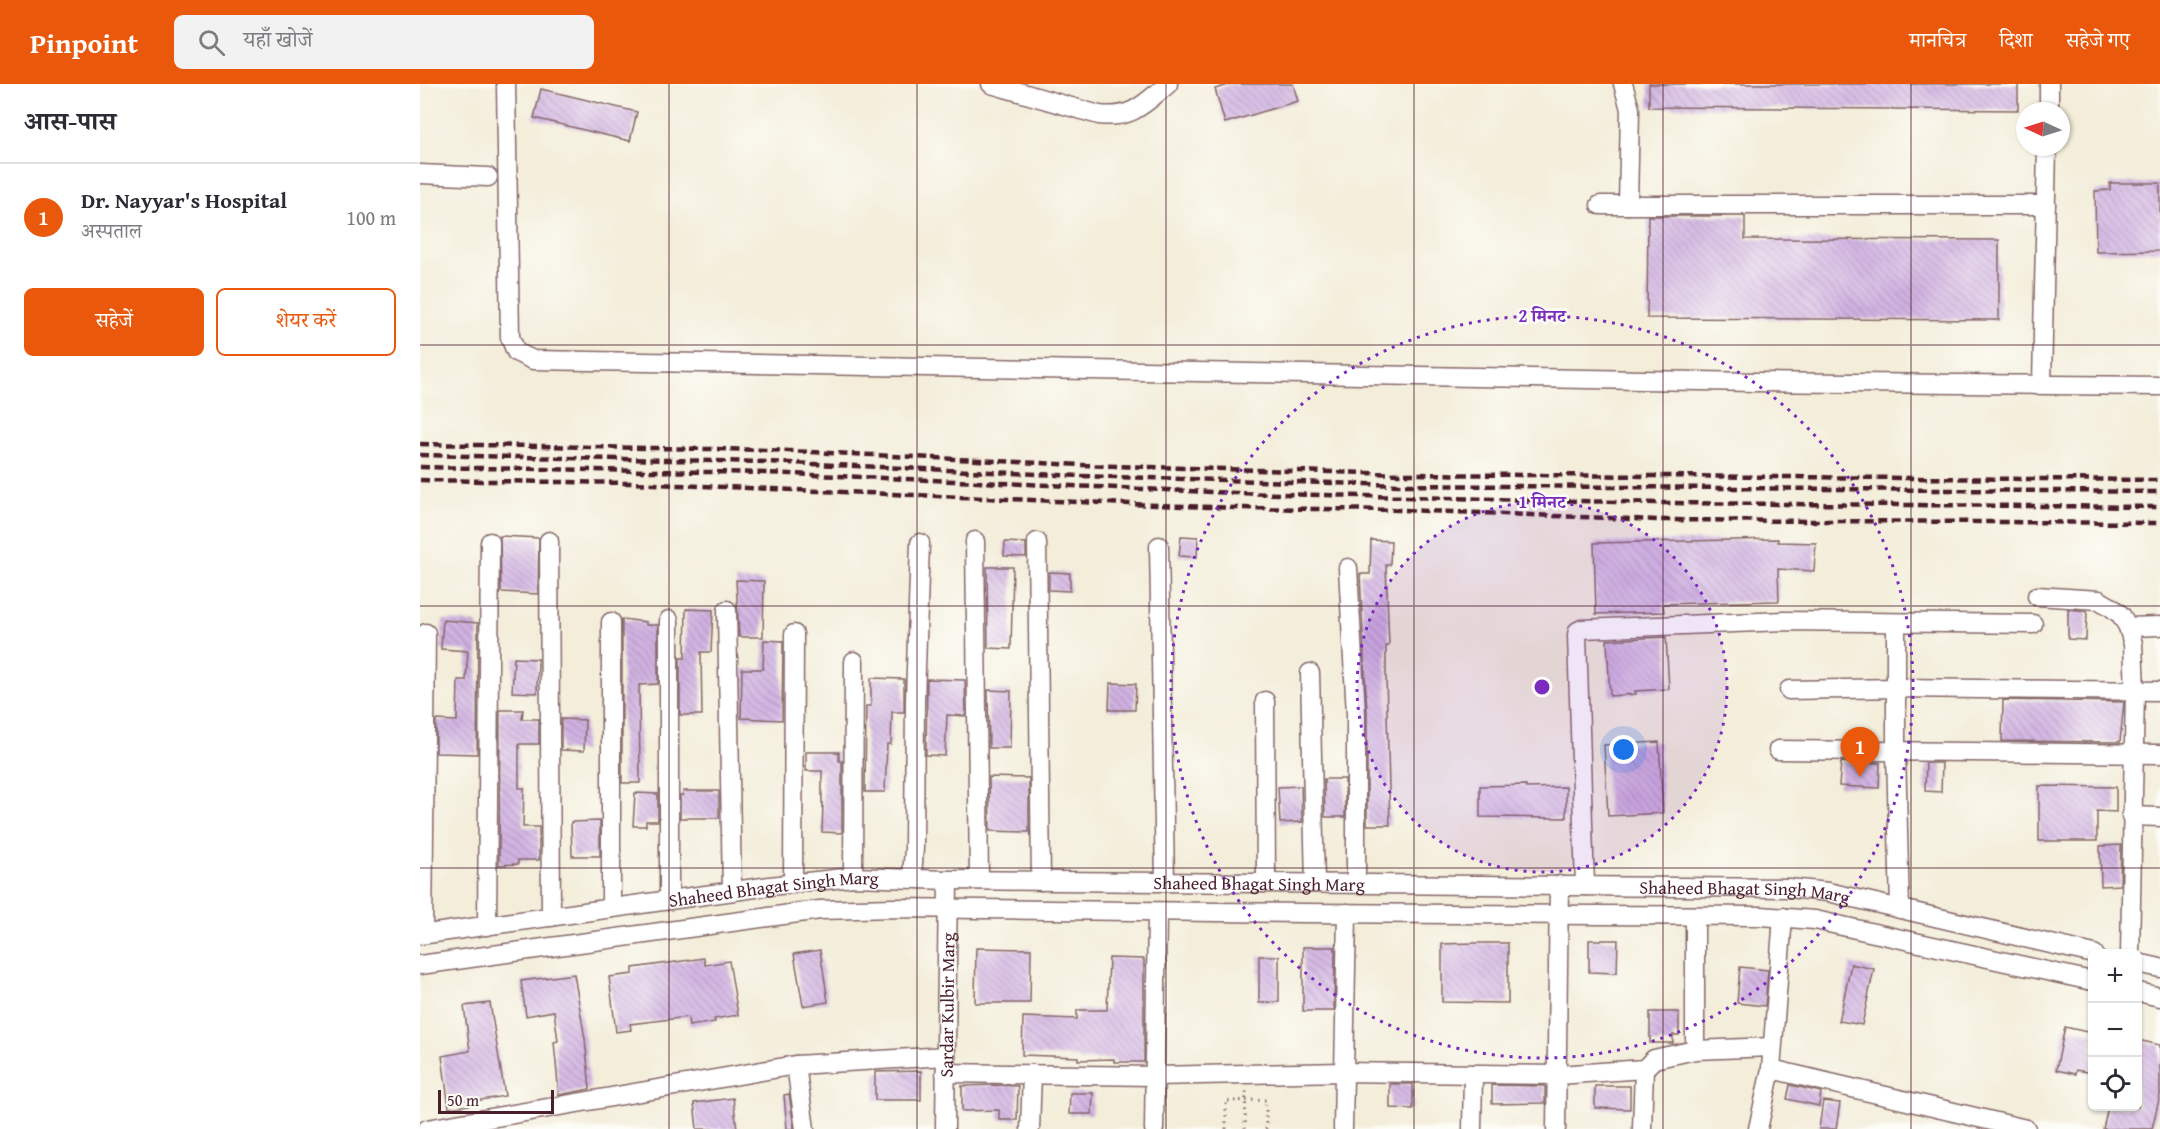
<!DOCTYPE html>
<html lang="hi">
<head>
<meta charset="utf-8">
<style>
  :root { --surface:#fff; --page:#f2f2f3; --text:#2b2b33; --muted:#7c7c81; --line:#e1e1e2; --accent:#ea580c }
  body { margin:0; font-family:"Gentium Book Plus","Noto Serif Devanagari",serif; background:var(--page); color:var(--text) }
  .controls { position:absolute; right:18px; bottom:18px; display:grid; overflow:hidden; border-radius:9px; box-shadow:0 2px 4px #0004 }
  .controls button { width:54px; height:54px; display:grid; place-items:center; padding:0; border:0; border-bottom:2px solid var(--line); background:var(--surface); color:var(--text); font:30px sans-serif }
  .compass { position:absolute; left:1596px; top:18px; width:54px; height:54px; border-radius:50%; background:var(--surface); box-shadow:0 2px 4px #0004; rotate:274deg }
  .scale { position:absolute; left:18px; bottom:15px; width:116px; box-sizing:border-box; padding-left:6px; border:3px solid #4a1f2b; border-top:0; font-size:16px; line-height:21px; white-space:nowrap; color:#4a1f2b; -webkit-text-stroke:4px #fdfcf7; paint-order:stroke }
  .you { position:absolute; left:1204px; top:666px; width:21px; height:21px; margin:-15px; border:4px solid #fff; border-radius:50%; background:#1a73e8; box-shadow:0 0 0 9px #1a73e833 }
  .badge { display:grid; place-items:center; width:39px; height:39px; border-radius:50%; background:var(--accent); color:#fff; font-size:20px; font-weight:700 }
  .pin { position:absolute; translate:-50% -50px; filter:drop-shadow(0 2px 3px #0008) }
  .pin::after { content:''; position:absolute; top:32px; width:21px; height:18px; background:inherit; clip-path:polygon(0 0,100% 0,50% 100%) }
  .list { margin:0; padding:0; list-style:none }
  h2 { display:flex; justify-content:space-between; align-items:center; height:78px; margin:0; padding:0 24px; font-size:26px }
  h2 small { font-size:20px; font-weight:400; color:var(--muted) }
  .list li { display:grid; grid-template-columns:39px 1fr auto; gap:18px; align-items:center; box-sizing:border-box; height:108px; padding:0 24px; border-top:2px solid var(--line) }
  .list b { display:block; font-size:22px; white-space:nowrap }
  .list p { margin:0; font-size:20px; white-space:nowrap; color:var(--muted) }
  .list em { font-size:20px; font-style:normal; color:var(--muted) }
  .actions { display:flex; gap:12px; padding:18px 24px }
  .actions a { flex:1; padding:14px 0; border:2px solid var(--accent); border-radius:9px; text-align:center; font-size:21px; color:var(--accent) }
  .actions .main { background:var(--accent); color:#fff }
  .icon { flex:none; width:33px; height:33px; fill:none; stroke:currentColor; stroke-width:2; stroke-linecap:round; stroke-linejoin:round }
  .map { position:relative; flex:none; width:1740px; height:1045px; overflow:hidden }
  header { display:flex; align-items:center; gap:36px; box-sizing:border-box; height:84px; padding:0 30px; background:var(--accent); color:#fff }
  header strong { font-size:28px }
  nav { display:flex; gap:33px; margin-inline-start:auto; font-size:21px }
  .search { width:420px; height:54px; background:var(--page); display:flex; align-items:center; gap:15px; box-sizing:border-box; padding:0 21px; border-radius:9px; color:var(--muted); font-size:22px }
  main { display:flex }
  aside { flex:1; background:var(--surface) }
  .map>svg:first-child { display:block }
</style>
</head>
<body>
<header>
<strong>Pinpoint</strong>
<div class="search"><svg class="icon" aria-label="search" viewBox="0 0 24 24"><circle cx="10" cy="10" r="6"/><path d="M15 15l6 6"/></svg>यहाँ खोजें</div>
<nav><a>मानचित्र</a><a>दिशा</a><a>सहेजे गए</a></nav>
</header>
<main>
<aside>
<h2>आस-पास<small></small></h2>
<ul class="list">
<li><span class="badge">1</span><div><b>Dr. Nayyar's Hospital</b><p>अस्पताल</p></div><em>100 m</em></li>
</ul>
<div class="actions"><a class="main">सहेजें</a><a>शेयर करें</a></div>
</aside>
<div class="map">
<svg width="1740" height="1045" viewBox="0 0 1740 1045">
  <defs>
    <pattern id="building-back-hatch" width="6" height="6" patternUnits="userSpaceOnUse" patternTransform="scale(1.5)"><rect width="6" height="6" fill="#d2b3e3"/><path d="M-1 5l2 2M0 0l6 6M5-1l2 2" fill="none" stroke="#ac91b8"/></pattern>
  </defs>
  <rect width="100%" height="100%" fill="#fdfcf7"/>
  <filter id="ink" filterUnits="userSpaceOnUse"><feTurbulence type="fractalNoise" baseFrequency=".0167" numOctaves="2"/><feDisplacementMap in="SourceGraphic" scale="12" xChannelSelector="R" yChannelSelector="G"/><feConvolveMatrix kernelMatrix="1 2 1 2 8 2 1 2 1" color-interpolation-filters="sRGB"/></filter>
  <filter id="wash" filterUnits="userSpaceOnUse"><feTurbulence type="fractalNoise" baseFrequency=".008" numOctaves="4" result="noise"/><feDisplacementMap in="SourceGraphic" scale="24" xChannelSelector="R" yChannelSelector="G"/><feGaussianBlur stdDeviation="1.35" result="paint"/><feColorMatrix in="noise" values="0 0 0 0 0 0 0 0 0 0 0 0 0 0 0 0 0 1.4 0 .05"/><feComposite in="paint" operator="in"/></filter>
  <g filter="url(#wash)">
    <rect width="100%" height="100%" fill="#f3edd9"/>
    <g id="blocks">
      <!-- building -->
      <path fill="url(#building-back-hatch)" d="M812,0H873L878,17L805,39L795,5Z
        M1229,0H1598V26L1229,23Z
        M121,5L217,28L210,57L114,34Z
        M1690,99H1740V167L1676,168L1675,107L1690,106Z
        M1228,132H1325V155L1579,156V236L1227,234Z
        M80,452L119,454L118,510L81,508Z
        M761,452L778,453L777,473L759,472Z
        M1358,455V458L1396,459L1394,487L1358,485L1359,517L1243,520L1244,528L1176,530L1174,459Z
        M951,456L971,457L970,481H966L969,562H966V592L970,741H947V629L940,490H950Z
        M585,458L606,459V473L584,472Z
        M567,483H593L591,565L568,564Z
        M629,488L650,489V507L629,506Z
        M316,496L344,497L343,553H319Z
        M266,525L293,526L291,568H281L282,631H260V574H265Z
        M1648,525L1667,527L1666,556L1648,555Z
        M202,535L226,538V541H238V600L219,601L220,699H202Z
        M23,536L58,539L57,670L16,669V636L37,637L38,596H46L48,567L21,565Z
        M1246,553L1249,605L1215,607L1216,610L1190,612L1187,556Z
        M344,556L363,557L362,636L321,634L322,585H343Z
        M94,574L118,575L117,609L92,608Z
        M451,594L484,595V628H472L471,660H467L465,708H445L446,622H451Z
        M507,595L545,596L546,632L527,631L525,672L506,671Z
        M690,599L716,600L715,626H689Z
        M568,606L591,607L590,664H569Z
        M1583,616L1704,618L1700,658L1582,657Z
        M80,626H103L102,635H119V660H99V704H104L103,743H119V776H98V780L79,781Z
        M141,635L165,636L164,667L141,666Z
        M1239,658L1243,729L1188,732L1184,661Z
        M386,668H419V677H422V749L402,748L403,719H402V687H386Z
        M1421,678L1460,679L1459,704L1419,702Z
        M1506,679H1522L1521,708L1505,707Z
        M569,693L609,694V748L570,747Z
        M904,695H925V733H905Z
        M1106,701V704L1146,703V734L1060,733V702Z
        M881,702L882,738L860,739L858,703Z
        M1619,702L1696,703V728L1677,727V757H1619Z
        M263,707H299V734H260V711H263Z
        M215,709L238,710V737H226V742H213Z
        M180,737V772H152L151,738Z
        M1701,761L1700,801L1681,802L1680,762Z
        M1169,856H1198L1197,889L1169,888Z
        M1056,859H1088V919L1022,918V860Z
        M883,863H915L914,927H883Z
        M556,864L611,865L610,919H555Z
        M400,866L408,918L383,922L374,870Z
        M839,872H859V918L839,919Z
        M284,874L285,881L309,877L318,931L294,935L295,938L269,942L268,933L210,940L211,946L196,948L189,893L213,890V884Z
        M689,874L724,875V978H694V975L658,976V973L602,971L603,933L657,935V926H687Z
        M1431,880L1454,885L1442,941L1419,937Z
        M1320,883L1348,886L1345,922L1317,919Z
        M154,890L165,955L170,1005L139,1011L134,958L138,957L134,927L106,932L101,897Z
        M70,919L85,1012L49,1018L50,1021L29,1024L22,972L50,967L44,922Z
        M1230,928H1259V951H1253V959H1230Z
        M1645,943L1672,949V989L1656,986L1655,990L1636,986Z
        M1718,956L1740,961V1011L1732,1045H1683L1688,1023H1718Z
        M501,987V1016H455V988Z
        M970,1000H993V1025L970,1024Z
        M574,1001L598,1002L597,1036H579V1026L542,1027V1002Z
        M1072,1001L1125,1002V1019L1072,1020Z
        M1370,1001L1401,1008L1399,1022L1367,1015Z
        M1175,1002H1210V1025L1175,1024Z
        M650,1009H673L672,1030H649Z
        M369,1010L374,1045H367L364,1011Z
        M313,1014L317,1045H277L274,1019Z
        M1403,1017L1420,1019L1416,1045H1399Z"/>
    </g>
  </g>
  <g filter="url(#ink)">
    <use href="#blocks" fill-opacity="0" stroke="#856768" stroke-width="1.5"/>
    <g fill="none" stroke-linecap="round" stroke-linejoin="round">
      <!-- minor casing -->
      <g stroke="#856768" stroke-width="21">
        <g id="minor">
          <path d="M86,0L90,253L96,268L113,276L1335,298L1740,302"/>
          <path d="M571,0L679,31C712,35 724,20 748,0"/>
          <path d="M1203,0L1210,25L1208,121"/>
          <path d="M1629,27V0"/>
          <path d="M0,90L68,93"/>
          <path d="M1180,121H1626"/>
          <path d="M1622,300L1627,63"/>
          <path d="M129,457L131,833"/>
          <path d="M555,457L559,796"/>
          <path d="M617,458L621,797"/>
          <path d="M739,462L745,798"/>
          <path d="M928,484L936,630V799"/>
          <path d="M1617,512L1679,516L1691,523L1701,531L1708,543L1713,560L1715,607L1710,870"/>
          <path d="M307,526L312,807"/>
          <path d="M249,536V816"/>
          <path d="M1476,540V668L1480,825"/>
          <path d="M1708,543L1740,542"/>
          <path d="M890,589L895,799"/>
          <path d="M1369,606L1477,604L1740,607"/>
          <path d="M845,617L846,799"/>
          <path d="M1358,666L1740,670"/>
          <path d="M1711,732L1740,733"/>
          <path d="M433,793L434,577"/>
          <path d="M492,794L494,764L495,616L500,459"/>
          <path d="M373,800L374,550"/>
          <path d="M1165,802L1157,551L1158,547L1162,545L1364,537L1613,540"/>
          <path d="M191,824V538"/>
          <path d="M67,842L70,458"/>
          <path d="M3,850L6,549"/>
          <path id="s1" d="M0,851L350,802L433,793L528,796L1369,804L1408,808L1674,870"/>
          <path d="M1718,879L1740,884"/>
          <path d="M0,881L400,826L473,824L883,829L1341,832L1395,836L1672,897"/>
          <path d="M1718,908L1740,913"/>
          <path d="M1275,955V832"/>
          <path d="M376,981L385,1045"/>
          <path d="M1351,985L1606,1045"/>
          <path d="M525,989L735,992L923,988L1138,991L1224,985L1234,975L1275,966L1352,963"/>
          <path d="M7,1045L376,981L526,972"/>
          <path id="s2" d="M525,1045L528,796"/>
          <path d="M610,1045L612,990"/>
          <path d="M734,1045L737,828"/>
          <path d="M923,1045L927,829"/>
          <path d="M1052,1045L1053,990"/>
          <path d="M1136,1045L1139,801"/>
          <path d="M1222,1045L1224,985"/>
          <path d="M1338,1045L1351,985L1363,833"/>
        </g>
      </g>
      <!-- path -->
      <path stroke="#856768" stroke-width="3" stroke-dasharray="1.5 4.5" stroke-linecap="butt" d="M806,1045V1017L846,1016V1045
        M825,1045L826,1005"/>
      <!-- minor -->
      <use href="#minor" stroke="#fff" stroke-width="18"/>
      <!-- rail -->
      <path stroke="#4a1f2b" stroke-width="4.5" stroke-dasharray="9 4.5" stroke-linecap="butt" d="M0,360L348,366L661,381L984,390L1740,396
        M0,371L348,378L661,392L983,401L1740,408
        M0,383L347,389L816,409L1242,419L1740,423
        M0,396L211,399L659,418L816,424L983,426L1238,436L1740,439"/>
    </g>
  </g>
  <!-- grid -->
  <path fill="none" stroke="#4a1f2b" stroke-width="1.5" stroke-opacity="0.55" d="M249,0V1045M497,0V1045M746,0V1045M994,0V1045M1243,0V1045M1491,0V1045M0,261H1740M0,522H1740M0,784H1740"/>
  <!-- distance rings -->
  <circle cx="1122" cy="603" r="185" fill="#7b2cbf" fill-opacity=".12"/>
  <g fill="none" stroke="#7b2cbf" stroke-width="3" stroke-dasharray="3 6">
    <circle cx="1122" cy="603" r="185"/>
    <circle cx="1122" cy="603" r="371"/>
  </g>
  <g text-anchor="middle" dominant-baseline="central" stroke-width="5" stroke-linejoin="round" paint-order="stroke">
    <!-- street labels -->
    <g font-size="18" fill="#4a1f2b" stroke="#fdfcf7">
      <text stroke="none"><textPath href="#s1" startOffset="843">Shaheed Bhagat Singh Marg</textPath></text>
      <text stroke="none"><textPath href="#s1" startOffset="357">Shaheed Bhagat Singh Marg</textPath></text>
      <text stroke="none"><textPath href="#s1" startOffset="1329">Shaheed Bhagat Singh Marg</textPath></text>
      <text stroke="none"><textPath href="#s2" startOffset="124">Sardar Kulbir Marg</textPath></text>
    </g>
  </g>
  <circle cx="1122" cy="603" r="9" fill="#7b2cbf" stroke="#fdfcf7" stroke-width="3"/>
  <g font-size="18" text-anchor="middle" font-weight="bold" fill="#7b2cbf" stroke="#fdfcf7" stroke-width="5" stroke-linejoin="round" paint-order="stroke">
    <text x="1122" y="238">2 मिनट</text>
    <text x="1122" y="424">1 मिनट</text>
  </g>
</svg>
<div class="controls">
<button>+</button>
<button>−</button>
<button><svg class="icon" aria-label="locate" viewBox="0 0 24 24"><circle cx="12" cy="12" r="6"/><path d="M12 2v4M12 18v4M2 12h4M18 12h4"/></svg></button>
</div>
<svg class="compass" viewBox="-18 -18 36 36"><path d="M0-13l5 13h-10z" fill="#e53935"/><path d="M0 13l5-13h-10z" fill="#7c7c81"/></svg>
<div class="scale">50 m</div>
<div class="you"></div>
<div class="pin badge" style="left:1440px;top:693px">1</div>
</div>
</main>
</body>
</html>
